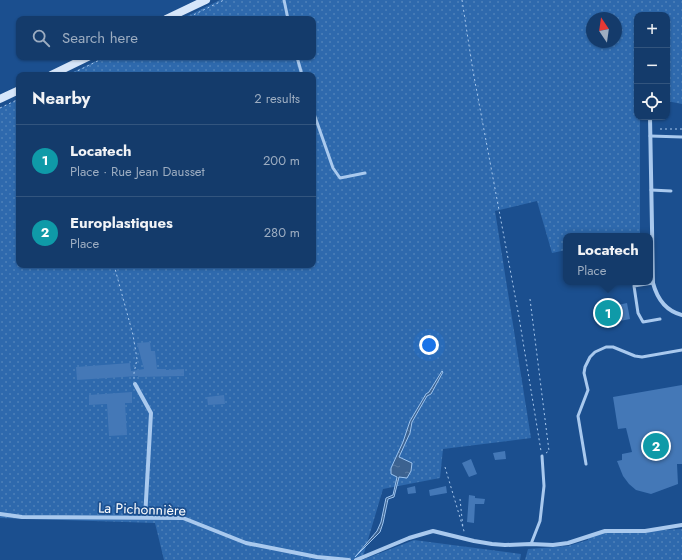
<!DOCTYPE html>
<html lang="en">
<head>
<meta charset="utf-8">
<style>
  :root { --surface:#143b6b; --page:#214673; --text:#f1f3f6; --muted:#9dadc1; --line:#33557e; --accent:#ffd166 }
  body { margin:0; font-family:Jost,sans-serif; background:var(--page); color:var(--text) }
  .controls { position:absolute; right:12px; top:12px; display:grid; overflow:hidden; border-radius:8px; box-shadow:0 1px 3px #0004 }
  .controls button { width:36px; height:36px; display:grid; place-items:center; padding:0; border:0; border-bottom:1px solid var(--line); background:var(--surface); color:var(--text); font:20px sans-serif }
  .compass { position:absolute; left:586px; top:12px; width:36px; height:36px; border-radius:50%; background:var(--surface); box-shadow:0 1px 3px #0004; rotate:347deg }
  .you { position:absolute; left:429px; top:345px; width:14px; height:14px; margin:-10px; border:3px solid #fff; border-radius:50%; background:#1a73e8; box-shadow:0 0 0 6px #1a73e833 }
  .badge { display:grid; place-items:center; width:26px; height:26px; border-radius:50%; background:var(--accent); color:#fff; font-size:13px; font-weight:700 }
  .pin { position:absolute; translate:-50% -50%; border:2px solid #fff; box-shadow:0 1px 4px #0006 }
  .popup { position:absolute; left:563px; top:233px; width:90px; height:52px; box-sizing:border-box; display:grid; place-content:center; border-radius:8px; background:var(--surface); filter:drop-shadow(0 1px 3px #0005); font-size:13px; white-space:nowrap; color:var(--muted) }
  .popup b { font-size:15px; color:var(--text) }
  .popup::after { content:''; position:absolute; left:50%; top:100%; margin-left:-8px; border:8px solid transparent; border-top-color:var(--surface) }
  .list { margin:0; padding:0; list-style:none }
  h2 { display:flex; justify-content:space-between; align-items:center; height:52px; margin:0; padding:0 16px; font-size:17px }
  h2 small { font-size:13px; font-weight:400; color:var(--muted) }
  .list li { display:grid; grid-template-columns:26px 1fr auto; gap:12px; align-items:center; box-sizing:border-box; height:72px; padding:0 16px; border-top:1px solid var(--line) }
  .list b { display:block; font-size:15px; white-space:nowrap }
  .list p { margin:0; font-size:13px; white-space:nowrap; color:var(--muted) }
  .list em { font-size:13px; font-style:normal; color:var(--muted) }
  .icon { flex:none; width:22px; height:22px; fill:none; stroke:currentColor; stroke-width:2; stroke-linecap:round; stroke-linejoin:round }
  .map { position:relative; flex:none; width:682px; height:560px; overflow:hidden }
  .search { position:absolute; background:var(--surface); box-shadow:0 1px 3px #0004; left:16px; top:16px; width:300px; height:44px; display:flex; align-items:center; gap:10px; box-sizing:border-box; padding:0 14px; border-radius:8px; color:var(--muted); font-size:15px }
  .panel { position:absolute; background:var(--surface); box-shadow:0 1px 3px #0004; left:16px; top:72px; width:300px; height:196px; border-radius:8px }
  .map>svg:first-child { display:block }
</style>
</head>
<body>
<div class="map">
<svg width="682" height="560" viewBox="0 0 682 560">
  <defs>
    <pattern id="grass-dots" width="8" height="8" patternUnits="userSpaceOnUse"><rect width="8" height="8" fill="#2e69ad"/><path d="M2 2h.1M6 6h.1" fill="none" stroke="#4d80b9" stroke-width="1.8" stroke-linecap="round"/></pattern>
    <pattern id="water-ripples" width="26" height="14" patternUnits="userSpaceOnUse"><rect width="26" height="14" fill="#3c6290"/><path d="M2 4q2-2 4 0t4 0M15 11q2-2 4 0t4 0" fill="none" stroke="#597aa1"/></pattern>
  </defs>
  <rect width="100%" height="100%" fill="#1b4f8f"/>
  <!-- grass -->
  <path fill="url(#grass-dots)" fill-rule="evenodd" d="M220,0H682V104L667,101V15H637V117H640V233L628,236H566V250L552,253L537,201L495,211L531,438L443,449L440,478L383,489L362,560L414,540L521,554L520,560H164L155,523L0,518V108L19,99V265H313V75H67L104,57H313V19H181ZM592,18H616V42H592Z
    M682,529V560H525L528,549L568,546L588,540V537L605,531H645Z"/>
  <!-- water -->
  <path fill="url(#water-ripples)" stroke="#9cc4f0" d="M442,371L443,372L431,394L427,396L412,422L410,433L399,457L412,463L411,471L407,478L399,477L394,497L388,499L383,523L380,532L355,557L377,531L381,522L386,498L393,495L397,477L391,474V468L403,442L410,421L426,394L429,392Z"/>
  <!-- building -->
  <path fill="#4478b7" d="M618,301V305L627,303L630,319L599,325L595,305Z
    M150,342L151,351H155L157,369H166V370L184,369V376L138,377V376L77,380L76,367L130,363L131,371L144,369L137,343Z
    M682,385V464H677L678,484L651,494L636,490L629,484L623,476L617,461L622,460V454L632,452L626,428L618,429L613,397Z
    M132,392V403H125L127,435L109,436L107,404L89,405V395Z
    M224,395L225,404L208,405L207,397Z
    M505,451L506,459L495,460L493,453Z
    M471,459L477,474L469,477L462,463Z
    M415,486L416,493L408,494L407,488Z
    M446,486L447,493L430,496L429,490Z
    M469,495L475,496V498L485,499L484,504H475L474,523L467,522Z"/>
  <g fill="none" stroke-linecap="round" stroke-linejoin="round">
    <!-- path -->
    <path stroke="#a9c9ee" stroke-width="1" stroke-dasharray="2 3" stroke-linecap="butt" d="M462,0L473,71L519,317L541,451
      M185,19L224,0
      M69,75L106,57
      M0,108L19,99
      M660,129H682
      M114,265L133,335L137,359L134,373V379
      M530,299L549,451L546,453
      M445,467L464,531L463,534
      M460,499L463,528"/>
    <!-- lane -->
    <path stroke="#a9c9ee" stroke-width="3" d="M284,0L288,19
      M297,57L302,75
      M313,111L333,168L340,178L365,173
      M650,136L682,137
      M651,190L671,191
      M653,283L634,286L638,313L643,322L660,319
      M586,464L578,416L588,390L584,373L585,367L590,357L595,352L606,347H613L635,356L642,357L682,350
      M531,544L540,521L544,486L542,456"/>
    <!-- street -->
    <path stroke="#a9c9ee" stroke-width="4" d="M650,117L653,283C657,298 666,311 682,315
      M135,384L151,413L145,518
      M0,514L22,517L183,518L246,543L317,557L349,560
      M356,560L409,538L433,531L474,541L492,544L505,545L531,544L553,545L568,543L605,531H645L682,525"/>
    <!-- secondary -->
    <path stroke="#d6e6fa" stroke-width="8" d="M166,19L206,0
      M51,75L88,57
      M0,99L19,90"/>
  </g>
  <g text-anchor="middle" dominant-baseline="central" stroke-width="3.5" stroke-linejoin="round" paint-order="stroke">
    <!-- street labels -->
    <g font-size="14" fill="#fff" stroke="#1b4f8f">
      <text transform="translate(142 509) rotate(2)">La Pichonnière</text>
    </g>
  </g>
</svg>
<div class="controls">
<button>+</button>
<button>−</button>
<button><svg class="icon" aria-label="locate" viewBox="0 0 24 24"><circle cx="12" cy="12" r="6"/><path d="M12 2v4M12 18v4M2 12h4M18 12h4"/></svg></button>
</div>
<svg class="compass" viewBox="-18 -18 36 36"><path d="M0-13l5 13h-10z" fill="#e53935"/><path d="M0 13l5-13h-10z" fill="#9dadc1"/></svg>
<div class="you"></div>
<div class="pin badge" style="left:608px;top:313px;background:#0f9aa8">1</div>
<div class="popup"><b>Locatech</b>Place</div>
<div class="pin badge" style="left:656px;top:446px;background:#0f9aa8">2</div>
<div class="search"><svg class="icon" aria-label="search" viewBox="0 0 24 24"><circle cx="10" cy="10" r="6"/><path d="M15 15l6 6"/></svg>Search here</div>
<section class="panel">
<h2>Nearby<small>2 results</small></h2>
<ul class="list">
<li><span class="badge" style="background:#0f9aa8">1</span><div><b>Locatech</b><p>Place · Rue Jean Dausset</p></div><em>200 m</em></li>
<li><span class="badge" style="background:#0f9aa8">2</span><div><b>Europlastiques</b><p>Place</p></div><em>280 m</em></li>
</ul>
</section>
</div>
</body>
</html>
